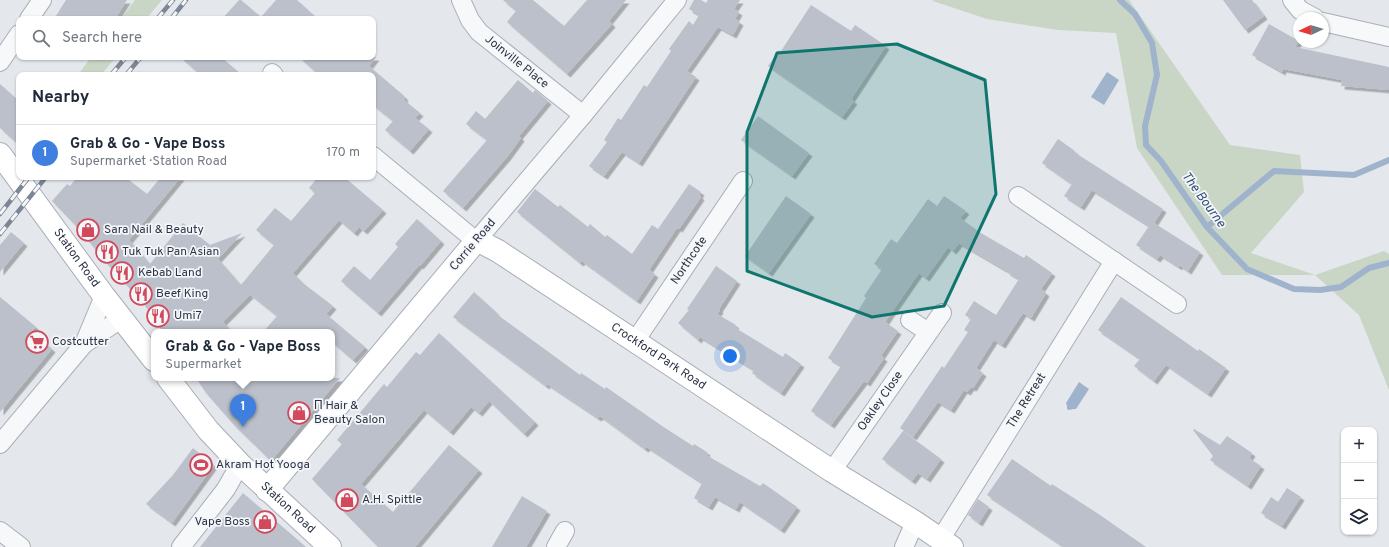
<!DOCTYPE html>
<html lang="en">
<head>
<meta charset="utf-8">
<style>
  :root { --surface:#fff; --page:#f6f6f7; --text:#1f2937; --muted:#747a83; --line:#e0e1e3; --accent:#d1495b }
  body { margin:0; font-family:Overpass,sans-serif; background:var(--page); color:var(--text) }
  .controls { position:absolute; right:12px; bottom:12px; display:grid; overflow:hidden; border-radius:8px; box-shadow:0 1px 3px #0004 }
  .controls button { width:36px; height:36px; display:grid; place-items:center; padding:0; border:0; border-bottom:1px solid var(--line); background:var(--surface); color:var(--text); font:20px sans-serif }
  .compass { position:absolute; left:1293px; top:12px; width:36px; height:36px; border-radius:50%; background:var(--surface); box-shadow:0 1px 3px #0004; rotate:266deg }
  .you { position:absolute; left:730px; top:356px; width:14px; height:14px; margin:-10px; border:3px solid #fff; border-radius:50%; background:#1a73e8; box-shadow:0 0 0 6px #1a73e833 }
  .badge { display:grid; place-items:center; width:26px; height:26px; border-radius:50%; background:var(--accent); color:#fff; font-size:13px; font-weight:700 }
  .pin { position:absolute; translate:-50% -33px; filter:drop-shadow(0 1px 2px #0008) }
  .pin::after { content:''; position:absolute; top:21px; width:14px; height:12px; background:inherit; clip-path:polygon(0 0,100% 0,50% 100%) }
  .popup { position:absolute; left:151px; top:329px; width:184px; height:52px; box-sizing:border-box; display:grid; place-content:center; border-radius:8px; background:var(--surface); filter:drop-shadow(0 1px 3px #0005); font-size:13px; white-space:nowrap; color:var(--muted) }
  .popup b { font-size:15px; color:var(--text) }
  .popup::after { content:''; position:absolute; left:50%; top:100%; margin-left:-8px; border:8px solid transparent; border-top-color:var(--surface) }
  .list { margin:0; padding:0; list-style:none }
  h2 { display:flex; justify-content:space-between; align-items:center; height:52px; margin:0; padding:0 16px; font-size:17px }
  h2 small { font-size:13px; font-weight:400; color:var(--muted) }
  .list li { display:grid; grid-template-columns:26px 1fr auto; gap:12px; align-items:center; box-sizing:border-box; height:56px; padding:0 16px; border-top:1px solid var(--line) }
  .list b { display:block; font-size:15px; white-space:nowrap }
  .list p { margin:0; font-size:13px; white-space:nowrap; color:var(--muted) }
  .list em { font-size:13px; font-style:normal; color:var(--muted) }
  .icon { flex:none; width:22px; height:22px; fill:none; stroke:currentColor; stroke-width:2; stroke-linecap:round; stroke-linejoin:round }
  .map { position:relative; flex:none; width:1389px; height:547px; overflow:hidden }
  .search { position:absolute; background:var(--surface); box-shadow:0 1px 3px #0004; left:16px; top:16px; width:360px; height:44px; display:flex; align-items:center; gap:10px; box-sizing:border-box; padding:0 14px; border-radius:8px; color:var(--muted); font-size:15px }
  .panel { position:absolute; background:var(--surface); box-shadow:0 1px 3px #0004; left:16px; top:72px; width:360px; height:108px; border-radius:8px }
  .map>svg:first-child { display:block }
</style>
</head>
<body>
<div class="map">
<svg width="1389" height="547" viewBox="0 0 1389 547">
  <defs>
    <filter id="shadow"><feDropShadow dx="3.5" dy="3.5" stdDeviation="0" flood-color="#0004"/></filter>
  </defs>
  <rect width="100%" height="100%" fill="#e4e7ec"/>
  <!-- green -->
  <path fill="#c9d6c5" d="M135,0H162L146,19H121Z
    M933,0H1129L1230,145L1300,155L1304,192L1251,253L1315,275L1384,251L1389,254V390L1359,315L1315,275H1222L1137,148L1116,33L1058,30L987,19L933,1Z
    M91,57H116L101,75H78Z"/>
  <!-- water -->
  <path fill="#9fb4cc" d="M1107,72L1119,80L1104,105L1091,97Z
    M1079,382L1089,389L1076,409H1074L1069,410L1067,409V406L1066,403Z"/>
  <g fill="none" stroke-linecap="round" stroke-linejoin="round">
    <!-- stream -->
    <path stroke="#9fb4cc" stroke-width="6" d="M1120,0L1135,14L1152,43L1157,75L1145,126L1146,145L1161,161L1207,227L1247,269L1294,289L1320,290L1341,287L1369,268L1389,263
      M1207,227L1274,171L1354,175L1389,160"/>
  </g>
  <!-- building -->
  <path fill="#bbc0ca" filter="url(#shadow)" d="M66,0H127L115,19H54Z
    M239,0H241L261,17L276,0H297L318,19H222Z
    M503,0H533L564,26L587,0H626L609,21L612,24L567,74L507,22L516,11Z
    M694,0H701L706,3L708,0H740L734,9L739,12L735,19L740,22L733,35L718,27L687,71L696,77L639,163L622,152L604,176L589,166L607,142L604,140L618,118L621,120L644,85L647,87L671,51L669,49L689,21L693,25L699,15L689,9Z
    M1223,0H1252L1264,16L1245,30Z
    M811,5L851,31L855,25L886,46L851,99L854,101L842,117L768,66L779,50L781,51Z
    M1269,24L1299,41L1295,47L1389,67V90L1341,86L1342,80L1283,69L1282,72L1252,55Z
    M180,57H221L242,75H201Z
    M299,57H376L369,66L403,95L405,98L404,100L420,113L415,118L429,129L410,151L385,130L393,121L373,105V75H319Z
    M518,80L533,93L535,90L548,101L519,136L521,138L507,157L463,208L443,191L487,140L466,124L476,111L485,119Z
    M0,84L19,101V145L0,128Z
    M758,116L809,153L792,176L741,140Z
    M1058,139L1075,151L1074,152L1163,209L1154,223L1200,252L1188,271L1179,265V267L1160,255L1157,259L1136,245L1149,226L1092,190L1081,207L1064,196L1072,184L1042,163Z
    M77,177H125L147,194L161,177H181L129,240L150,264L183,223L210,245L242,233L218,259L241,285L274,245L256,230L275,208L291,221L315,193L309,188L318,177H344L383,210L364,231L359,227L354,233L339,220L293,273L304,284L333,306L326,314L365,347L353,360L332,342V332H263L277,316L247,292L250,295L223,322L233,332H163L144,304L109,266L76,226L52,201L67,184L70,186Z
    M689,184L701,192L699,195L701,197L679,229L677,228L649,270L655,274L637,301L582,261L580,263L517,212L535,189L558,207L560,205L588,227L590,224L605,237L607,235L632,254L652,225L658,229Z
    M786,196L811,214L769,273L745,256Z
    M944,196L966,211L960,218L981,233L1024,258L1026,255L1052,273L1041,289L1046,293L1031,318L1023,313L1002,345L994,340L976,368L983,373L973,388L971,387L967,392L964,390L951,410L938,402L913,437L900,428L942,366L944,368L968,332L964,330L971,319L965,315L974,301L996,315L1019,279L1007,272V271L959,243L953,251L948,247L926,278L919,273L885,322L898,331L881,356L884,358L867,383L864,381L831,425L811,411L841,366L828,358L866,298L864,296L882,269L874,264L891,239L897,243L928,199L937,206Z
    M417,219L441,241L420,266L419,265L378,313L341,281L354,266L370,280L398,247L395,244Z
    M11,232L24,243L0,272V245Z
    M716,266L737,281L719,309L720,310L717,314L736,325L734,327L783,357L785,353L801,364L781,393L752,373L754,370L700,337L698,340L678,323L689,310L687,309Z
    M474,292L496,312L495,313L580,375L581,373L605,389L606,387L662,426L693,446L694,444L707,452L706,455L760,486L763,483L797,507L781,530L740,502L736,509L715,497L709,507L694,498L702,483L647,447L645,449L600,416L598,418L547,384L546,386L453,317Z
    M0,297L36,327L32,331L52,349L0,412Z
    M1121,297L1198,351L1199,349L1226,368L1208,394L1166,365L1154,381L1134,366L1140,359L1098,330Z
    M439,333L535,422L524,434L489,401L479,413L471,407L450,432L424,410L361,484L393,512L449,445L479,470L415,547H378L312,479L342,444L337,440L384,384L387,387L416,352L420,355Z
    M196,378H340L271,461L234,425L206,393Z
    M1194,429L1220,445L1227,436L1252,453L1249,458L1261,466L1248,486L1210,460L1213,456L1193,430Z
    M903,431L941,459L927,479L918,473L912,481L882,459Z
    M193,448L214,465L172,523L146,504L173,475Z
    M1012,459L1051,486L1052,484L1097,513L1146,547H1064L987,495Z
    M1287,488L1301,497L1282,526L1261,513L1271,497L1278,502Z
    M243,493L306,547H200Z
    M522,496L547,511L526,547H492Z
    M978,499L989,507L979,523L968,515Z"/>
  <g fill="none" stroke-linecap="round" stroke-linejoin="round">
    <!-- street casing -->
    <g stroke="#a9aeb7" stroke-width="20">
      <g id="street">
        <path id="s1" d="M461,0L470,20L479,32L583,115"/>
        <path d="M1292,0L1300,10L1315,18"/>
        <path d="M29,19L42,0"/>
        <path d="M1323,22L1389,37"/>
        <path d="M0,62L19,34"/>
        <path d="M272,73L274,75"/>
        <path d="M373,156L470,236L477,240L583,115L677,0"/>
        <path d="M1018,196L1177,304"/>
        <path d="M910,320L928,332"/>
        <path id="s2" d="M635,341L743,181"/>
        <path d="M84,344L104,296"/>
        <path d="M0,444L84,344L122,318"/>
        <path id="s3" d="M832,471L942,313"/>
        <path d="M0,531L21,547"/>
        <path id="s4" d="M940,540L1114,261"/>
        <path d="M181,547L226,489L240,464"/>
        <path d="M556,547L565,531"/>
        <path d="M904,547L915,522"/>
      </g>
    </g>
    <!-- secondary casing -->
    <g stroke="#a9aeb7" stroke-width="24">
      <g id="secondary">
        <path id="s5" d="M0,154L104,296L154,360"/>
        <path id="s6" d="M168,378L208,430L240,464L330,547"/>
        <path id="s7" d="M267,490L477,240L498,251L832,471L915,522L952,547"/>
      </g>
    </g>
    <!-- street -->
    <use href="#street" stroke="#f7f8fa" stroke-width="18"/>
    <!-- secondary -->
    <use href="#secondary" stroke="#fff" stroke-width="22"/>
    <!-- rail casing -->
    <g stroke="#7d8696" stroke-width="4.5">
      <path id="rail" d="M157,19L173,0
        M171,19L186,0
        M111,75L126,57
        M126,75L141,57
        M0,214L29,177
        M0,234L46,177"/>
    </g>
    <!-- rail -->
    <use href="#rail" stroke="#f4f6f9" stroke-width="3" stroke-dasharray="9" stroke-linecap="butt"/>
  </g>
  <!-- marked area -->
  <path fill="#0f766e" fill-opacity="0.2" stroke="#0f766e" stroke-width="3" stroke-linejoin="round" d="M897,44L985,80L996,194L944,306L872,317L747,271V132L777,53Z"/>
  <!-- icons -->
  <defs>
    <g id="shop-ring" transform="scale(1.15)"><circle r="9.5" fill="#f4f6f9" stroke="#d1495b" stroke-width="1.5"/><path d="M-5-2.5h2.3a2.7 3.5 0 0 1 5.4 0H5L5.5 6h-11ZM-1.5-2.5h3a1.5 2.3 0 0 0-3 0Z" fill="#d1495b"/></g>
    <g id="restaurant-ring" transform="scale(1.15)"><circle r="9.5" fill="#f4f6f9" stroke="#d1495b" stroke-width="1.5"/><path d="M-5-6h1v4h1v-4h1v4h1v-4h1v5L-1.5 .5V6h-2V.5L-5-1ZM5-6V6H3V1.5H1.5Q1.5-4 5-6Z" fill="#d1495b"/></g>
    <g id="supermarket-ring" transform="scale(1.15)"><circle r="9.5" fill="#f4f6f9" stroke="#d1495b" stroke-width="1.5"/><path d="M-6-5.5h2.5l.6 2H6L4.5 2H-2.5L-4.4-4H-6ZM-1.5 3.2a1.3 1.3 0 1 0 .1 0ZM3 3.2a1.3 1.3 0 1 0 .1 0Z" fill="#d1495b"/></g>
    <g id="stadium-ring" transform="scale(1.15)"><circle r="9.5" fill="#f4f6f9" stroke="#d1495b" stroke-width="1.5"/><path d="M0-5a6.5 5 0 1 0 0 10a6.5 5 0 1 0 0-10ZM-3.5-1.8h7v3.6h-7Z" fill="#d1495b"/></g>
  </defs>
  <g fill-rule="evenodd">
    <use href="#shop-ring" x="88" y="230"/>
    <use href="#restaurant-ring" x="107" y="252"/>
    <use href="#restaurant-ring" x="122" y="273"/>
    <use href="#restaurant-ring" x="141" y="294"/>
    <use href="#restaurant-ring" x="158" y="316"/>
    <use href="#supermarket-ring" x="37" y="342"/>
    <use href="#shop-ring" x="299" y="413"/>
    <use href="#stadium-ring" x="201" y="465"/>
    <use href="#shop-ring" x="347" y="500"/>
    <use href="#shop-ring" x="265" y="522"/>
  </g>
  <g text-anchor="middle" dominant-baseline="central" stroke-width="3.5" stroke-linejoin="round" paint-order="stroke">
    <!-- street labels -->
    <g font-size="12" fill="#2b3445" stroke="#f4f6f9">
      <text stroke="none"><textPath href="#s1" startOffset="85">Joinville Place</textPath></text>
      <text transform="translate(473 245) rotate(-50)">Corrie Road</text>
      <text stroke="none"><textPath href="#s5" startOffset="129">Station Road</textPath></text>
      <text stroke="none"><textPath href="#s2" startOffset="97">Northcote</textPath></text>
      <text stroke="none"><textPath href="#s7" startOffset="542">Crockford Park Road</textPath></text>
      <text stroke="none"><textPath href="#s4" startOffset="164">The Retreat</textPath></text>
      <text stroke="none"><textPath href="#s3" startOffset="85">Oakley Close</textPath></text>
      <text stroke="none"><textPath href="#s6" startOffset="177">Station Road</textPath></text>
    </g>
    <!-- poi labels -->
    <g font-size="12" fill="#2b3445" stroke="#f4f6f9" text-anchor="start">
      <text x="104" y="230">Sara Nail &amp; Beauty</text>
      <text x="122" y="252">Tuk Tuk Pan Asian</text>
      <text x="138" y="273">Kebab Land</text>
      <text x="156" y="294">Beef King</text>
      <text x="174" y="316">Umi7</text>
      <text x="52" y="342">Costcutter</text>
      <text x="314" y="406">Π Hair &amp;<tspan x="314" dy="14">Beauty Salon</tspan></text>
      <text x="216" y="465">Akram Hot Yooga</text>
      <text x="362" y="500">A.H. Spittle</text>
      <text x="250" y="522" text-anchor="end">Vape Boss</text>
    </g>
    <!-- water labels -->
    <g font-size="13" font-style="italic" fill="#34527a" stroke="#f4f6f9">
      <text transform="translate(1203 200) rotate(54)">The Bourne</text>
    </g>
  </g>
</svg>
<div class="controls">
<button>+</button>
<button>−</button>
<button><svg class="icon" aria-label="layers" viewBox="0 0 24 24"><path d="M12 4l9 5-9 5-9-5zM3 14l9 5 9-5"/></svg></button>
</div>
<svg class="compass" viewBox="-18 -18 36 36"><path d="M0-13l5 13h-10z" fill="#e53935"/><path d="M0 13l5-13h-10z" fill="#747a83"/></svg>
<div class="you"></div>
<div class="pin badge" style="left:243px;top:427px;background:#3f7fe0">1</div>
<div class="popup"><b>Grab &amp; Go - Vape Boss</b>Supermarket</div>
<div class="search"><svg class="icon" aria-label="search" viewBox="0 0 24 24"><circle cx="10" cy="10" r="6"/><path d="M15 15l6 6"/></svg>Search here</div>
<section class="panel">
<h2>Nearby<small></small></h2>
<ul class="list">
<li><span class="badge" style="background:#3f7fe0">1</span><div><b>Grab &amp; Go - Vape Boss</b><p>Supermarket · Station Road</p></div><em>170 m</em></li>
</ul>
</section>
</div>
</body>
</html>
